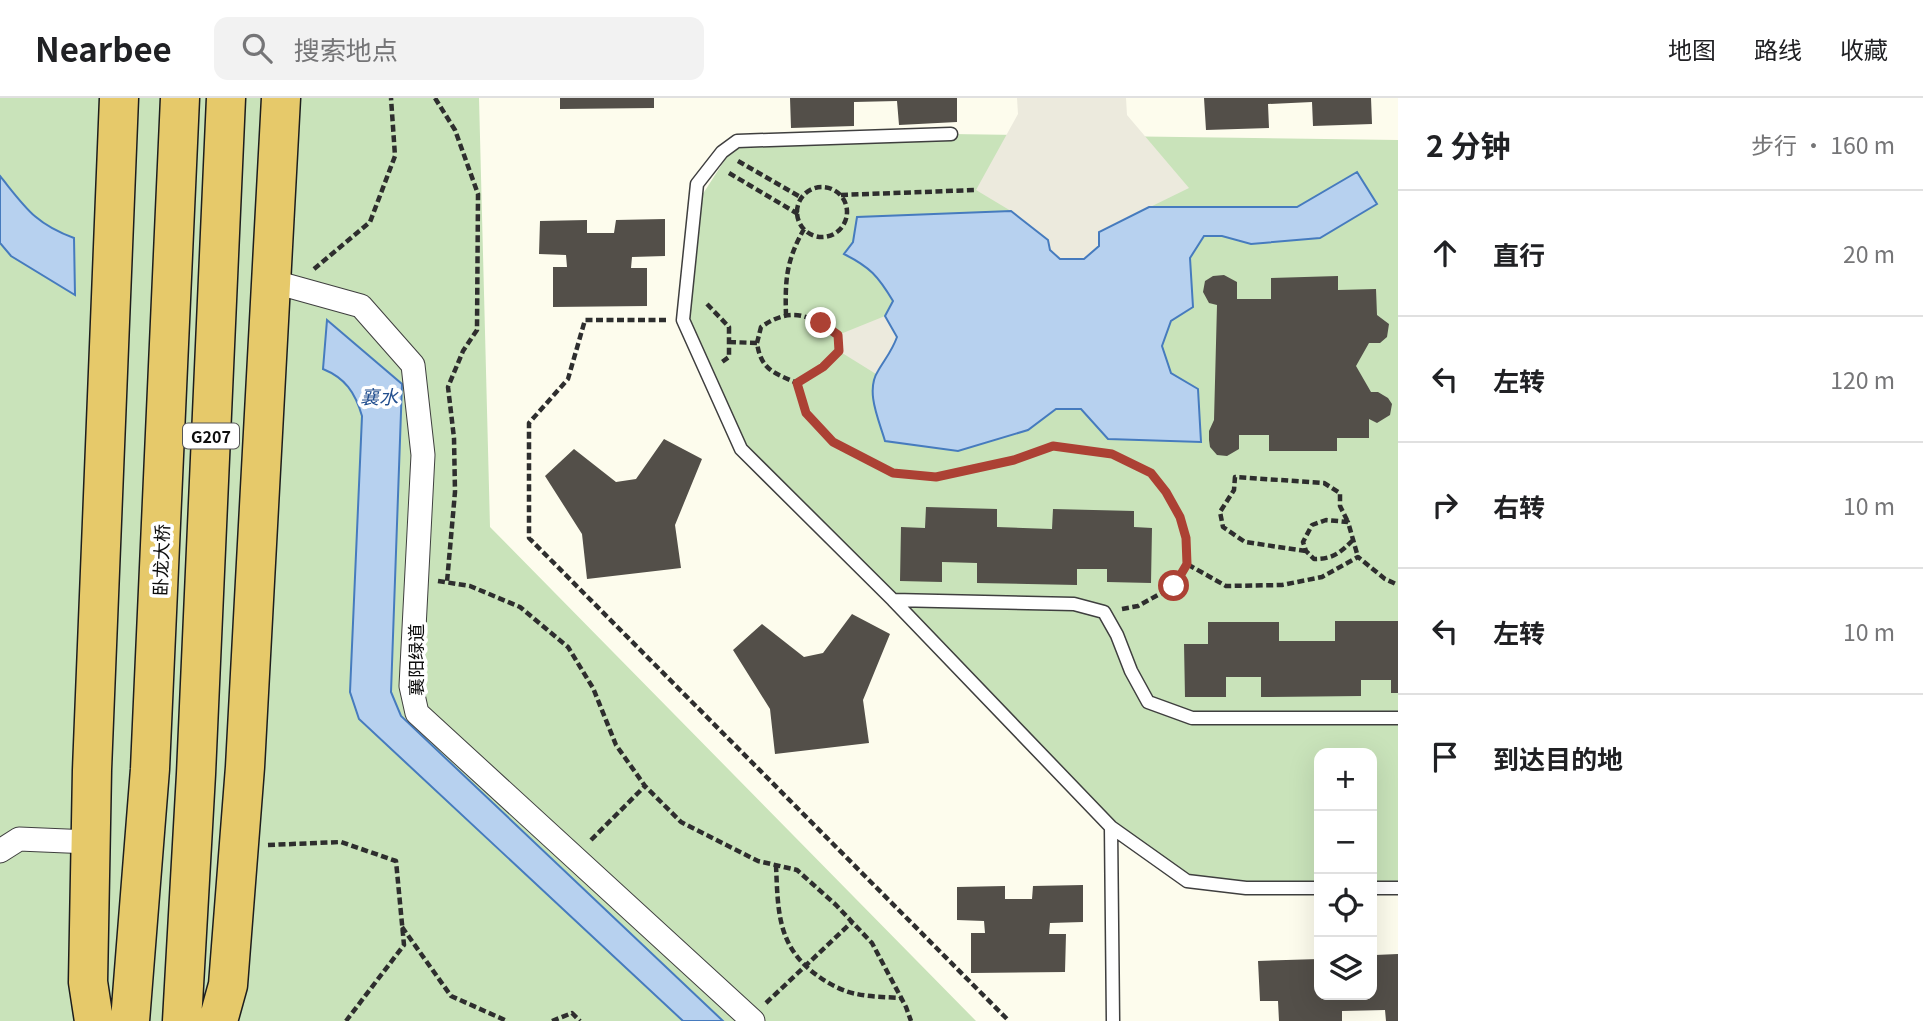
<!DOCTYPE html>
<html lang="zh">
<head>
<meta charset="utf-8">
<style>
  :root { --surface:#fff; --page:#f2f2f2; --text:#202124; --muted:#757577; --line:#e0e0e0 }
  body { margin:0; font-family:Georgia,"Noto Sans SC",serif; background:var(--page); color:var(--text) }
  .controls { position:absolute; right:21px; bottom:21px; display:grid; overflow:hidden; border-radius:14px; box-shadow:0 7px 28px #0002 }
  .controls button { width:63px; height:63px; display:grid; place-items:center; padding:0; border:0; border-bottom:2px solid var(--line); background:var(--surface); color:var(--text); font:35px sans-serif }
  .stop { position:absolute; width:21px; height:21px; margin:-16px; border:5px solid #ac4134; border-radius:50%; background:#fff }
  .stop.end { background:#ac4134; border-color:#fff; box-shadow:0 2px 7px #0008 }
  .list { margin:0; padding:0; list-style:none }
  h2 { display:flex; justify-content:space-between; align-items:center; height:91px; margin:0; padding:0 28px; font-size:30px }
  h2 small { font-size:23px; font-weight:400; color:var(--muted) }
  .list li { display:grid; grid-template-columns:46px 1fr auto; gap:21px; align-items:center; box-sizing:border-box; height:126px; padding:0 28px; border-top:2px solid var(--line) }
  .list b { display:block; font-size:26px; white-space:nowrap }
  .list em { font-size:23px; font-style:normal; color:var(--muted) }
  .icon { flex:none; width:38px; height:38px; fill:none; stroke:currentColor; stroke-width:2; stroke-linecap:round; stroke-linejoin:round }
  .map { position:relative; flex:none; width:1398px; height:923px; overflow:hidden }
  header { display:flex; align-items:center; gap:42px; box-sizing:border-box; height:98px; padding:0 35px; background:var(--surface); border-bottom:2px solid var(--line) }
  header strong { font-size:33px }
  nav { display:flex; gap:38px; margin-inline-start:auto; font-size:24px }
  .search { width:490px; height:63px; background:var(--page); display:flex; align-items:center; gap:18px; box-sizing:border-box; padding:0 24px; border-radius:14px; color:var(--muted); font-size:26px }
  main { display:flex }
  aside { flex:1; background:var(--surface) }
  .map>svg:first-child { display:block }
</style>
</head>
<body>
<header>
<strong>Nearbee</strong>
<div class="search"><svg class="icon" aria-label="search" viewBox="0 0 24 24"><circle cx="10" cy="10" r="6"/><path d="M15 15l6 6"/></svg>搜索地点</div>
<nav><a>地图</a><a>路线</a><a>收藏</a></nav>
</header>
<main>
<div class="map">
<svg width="1398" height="923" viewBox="0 0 1398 923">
  <rect width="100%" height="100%" fill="#fdfced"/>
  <!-- green -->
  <path fill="#c9e3ba" d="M0,0H479L490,429L976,923H0Z
    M951,36L1398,42V790H1372V655H1319V790L1187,783L1111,729L741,351L683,222L697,105L737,43Z"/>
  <!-- plaza -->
  <path fill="#eceadd" d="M1017,0H1126L1127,17L1189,90L1099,134V147L1084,161L1060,162L1050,152L1048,141L1011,113L976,92L1018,16Z
    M885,218L897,239L890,257L876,276L839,253L838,237Z"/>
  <!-- water -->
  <path fill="#b7d1ef" stroke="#467bbe" stroke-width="2" d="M1357,74L1377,106L1320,140L1251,146L1222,138H1204L1190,160L1193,209L1171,223L1162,248L1171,275L1198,291L1201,344L1108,341L1081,311H1056L1028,332L958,353L885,343C879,322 865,293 878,273C885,261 892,253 897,239L885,218L893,203C878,178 870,169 844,156L853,144L857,119L1011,113L1048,142L1050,152L1060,161H1084L1099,148V134L1149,109H1297Z
    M0,78C25,109 35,126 74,140L75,197L11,158L0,145Z
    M327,222L402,286L391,594L401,618L723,923H683L359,621L350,594L362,318C355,294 345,280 323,271Z"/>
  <!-- building -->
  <path fill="#534f49" d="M560,0H654V10L560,11Z
    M790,0H957V24L899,27L897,3L854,4V28L791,30Z
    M1204,0H1371L1372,26L1313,28L1312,4L1268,6L1269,30L1206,32Z
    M665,121V158L632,159L631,170H647V208L553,209V169H567L566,157L539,156L540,123L587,122V135H614L616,122Z
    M1224,177L1237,184V201H1271V180L1338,178V192L1376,191L1377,217L1389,226L1387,239L1380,245H1369L1356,268L1371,294H1378L1388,300L1392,306L1390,317L1377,325L1369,321V340H1337V353H1269V337H1239V351L1227,358L1217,357L1210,349L1209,342V333L1214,322L1217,207L1209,205L1203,194L1205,183L1213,178Z
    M664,341L702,361L675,427L681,470L587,481L582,436L545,378L574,351L616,384L636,381Z
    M926,409L997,411V429L1052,431L1053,411L1134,413V429L1152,430L1151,485L1107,484V471H1077V487L977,485V465L942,464V484L900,483L901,429L925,430Z
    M852,516L890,536L863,602L869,645L775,656L770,611L733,552L762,526L804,559L823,555Z
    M1335,523H1398V595H1391V582H1361V598L1261,599V579H1226V599H1185L1184,546H1208V524H1279V543H1335Z
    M1083,787V824L1050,825L1049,836H1066L1065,874L971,875V835H985L984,823L957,822V789L1005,788V801H1032L1033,788Z
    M1398,856V923H1386L1385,912L1342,913V923H1279L1278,903H1260L1258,863L1319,861V897H1372V869L1375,868V857Z"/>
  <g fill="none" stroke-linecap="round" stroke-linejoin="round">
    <!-- service casing -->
    <g stroke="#3f3f3f" stroke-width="15">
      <path id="service" d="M951,36L737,43L722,54L697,86L683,222L741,351L893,502L1111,729L1113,923
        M893,502L1074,506L1104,514L1117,537L1131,573L1148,604L1192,620H1398
        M1111,729L1187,783L1246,790H1319
        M1372,790H1398"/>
    </g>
    <!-- minor casing -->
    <g stroke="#3f3f3f" stroke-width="25">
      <path id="minor" d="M271,183L361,208L413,267L423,357L411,588L417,615L753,923
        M0,753L19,741L90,744"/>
    </g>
    <!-- trunk casing -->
    <g stroke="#1d1d1d" stroke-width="41">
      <path id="trunk" d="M94,923L88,884L92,672L119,0
        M130,923L150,671L180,0
        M182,923L196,676L226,0
        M218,923L228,887L245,669L281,0"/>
    </g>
    <!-- path -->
    <path stroke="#2e2e2e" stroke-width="4.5" stroke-dasharray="7 3.5" stroke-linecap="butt" d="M435,0L455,32L478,96L477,232L463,253L448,289L454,340L455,394L447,484
      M738,63L802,100
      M729,75L798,116
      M797 114a25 25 0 1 1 50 0a25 25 0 1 1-50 0Z
      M841,97L976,92
      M314,171L370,124L395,58L391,0
      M707,206L729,229V259L722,264
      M786,218C785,182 786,163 804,131
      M666,222H585L568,281L529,325V440L1009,923
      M729,244L757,245C761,272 774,275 797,285L823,269L839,253L838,237C809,217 792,208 761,229L757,245
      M797,285L806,315L833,344L893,375L936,379L1014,362L1053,348L1112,356L1151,375L1166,394L1180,419L1186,440L1187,466
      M1353,442C1340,455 1333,461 1314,461L1306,453L1303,444L1312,427L1326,422L1348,424L1358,459
      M1306,453L1245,444L1223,429L1220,414L1234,392L1235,379L1324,385L1340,395V408L1348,424
      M438,483L470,488L520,509L568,549L593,590L616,647L645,688L681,724L758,763L797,772L836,807L872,845L906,909L911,923
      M1122,511L1138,508L1174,488L1187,466L1226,488L1282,487L1322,479L1358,459L1385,481L1398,487
      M591,742L645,688
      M268,747L341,744L396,763L404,847L346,923
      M776,767C778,813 777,849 818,878C829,886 844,894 857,896C871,899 886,899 901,900
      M402,829L451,898L507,923
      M766,905L852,824
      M552,923L572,915L580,923"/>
    <!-- service -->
    <use href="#service" stroke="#fff" stroke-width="12"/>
    <!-- minor -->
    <use href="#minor" stroke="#fff" stroke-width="23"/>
    <!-- trunk -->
    <use href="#trunk" stroke="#e6c96a" stroke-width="38"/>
  </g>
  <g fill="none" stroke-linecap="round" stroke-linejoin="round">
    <!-- route -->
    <path stroke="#ac4134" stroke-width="9" d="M821,225L838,237L839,253L823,269L797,285L806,315L833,344L893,375L936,379L1014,362L1053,348L1112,356L1151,375L1166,394L1180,419L1186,440L1187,466L1174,488"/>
  </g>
  <g text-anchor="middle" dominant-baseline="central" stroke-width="7" stroke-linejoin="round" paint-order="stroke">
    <!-- shield labels -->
    <rect fill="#fff" stroke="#555" stroke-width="2" x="183" y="325.5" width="56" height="25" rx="5"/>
    <g font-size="16" font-weight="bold" fill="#0c0c0c">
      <text x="211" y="338">G207</text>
    </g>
    <!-- street labels -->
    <g font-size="18" fill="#0c0c0c" stroke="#fff">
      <text transform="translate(160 462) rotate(-88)">卧龙大桥</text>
      <text transform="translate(415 562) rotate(-90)">襄阳绿道</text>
    </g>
    <!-- water labels -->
    <g font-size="19" font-style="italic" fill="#234f8f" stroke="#fff">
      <text x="379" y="297">襄水</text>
    </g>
  </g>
</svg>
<div class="controls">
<button>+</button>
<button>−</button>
<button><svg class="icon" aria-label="locate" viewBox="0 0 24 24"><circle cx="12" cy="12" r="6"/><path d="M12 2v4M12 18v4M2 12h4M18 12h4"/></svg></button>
<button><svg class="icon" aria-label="layers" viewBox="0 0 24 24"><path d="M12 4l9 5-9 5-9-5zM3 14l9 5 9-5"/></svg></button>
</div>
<div class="stop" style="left:1174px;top:488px"></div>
<div class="stop end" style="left:821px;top:225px"></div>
</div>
<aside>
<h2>2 分钟<small>步行 · 160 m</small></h2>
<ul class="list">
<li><svg class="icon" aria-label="ahead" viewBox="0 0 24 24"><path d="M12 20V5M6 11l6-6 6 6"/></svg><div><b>直行</b></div><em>20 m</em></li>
<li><svg class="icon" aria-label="left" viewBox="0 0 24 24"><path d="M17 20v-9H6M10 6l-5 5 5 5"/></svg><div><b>左转</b></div><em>120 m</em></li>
<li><svg class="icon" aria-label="right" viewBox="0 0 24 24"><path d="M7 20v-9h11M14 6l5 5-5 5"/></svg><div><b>右转</b></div><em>10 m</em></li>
<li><svg class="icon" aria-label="left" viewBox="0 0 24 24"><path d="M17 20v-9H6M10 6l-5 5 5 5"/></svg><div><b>左转</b></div><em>10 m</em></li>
<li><svg class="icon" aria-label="arrive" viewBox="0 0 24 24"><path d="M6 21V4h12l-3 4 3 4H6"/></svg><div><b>到达目的地</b></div></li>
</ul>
</aside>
</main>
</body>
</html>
